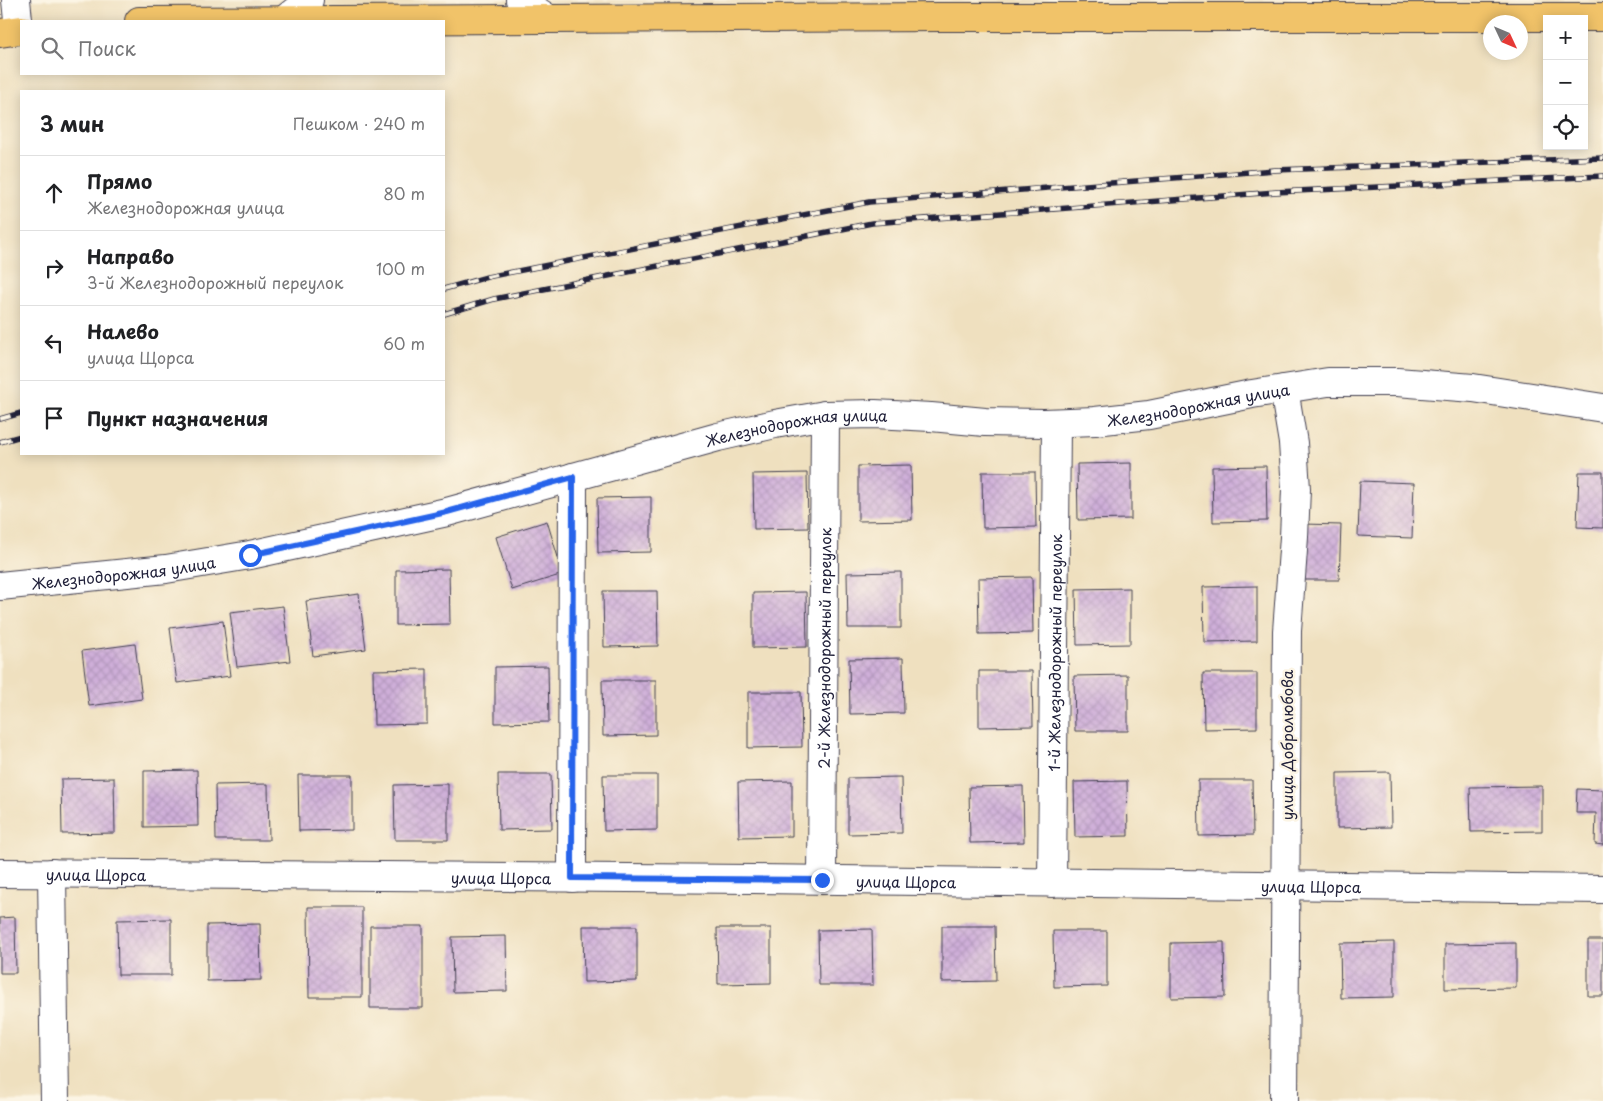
<!DOCTYPE html>
<html lang="ru">
<head>
<meta charset="utf-8">
<style>
  :root { --surface:#fff; --page:#f6f6f6; --text:#202124; --muted:#757577; --line:#e0e0e0 }
  body { margin:0; font-family:"Playpen Sans",sans-serif; background:var(--page); color:var(--text) }
  .controls { position:absolute; right:15px; top:15px; display:grid; overflow:hidden; border-radius:0px; box-shadow:0 2px 12px #0003 }
  .controls button { width:45px; height:45px; display:grid; place-items:center; padding:0; border:0; border-bottom:1px solid var(--line); background:var(--surface); color:var(--text); font:25px sans-serif }
  .compass { position:absolute; left:1483px; top:15px; width:45px; height:45px; border-radius:50%; background:var(--surface); box-shadow:0 2px 12px #0003; rotate:134deg }
  .stop { position:absolute; width:15px; height:15px; margin:-11px; border:4px solid #2563eb; border-radius:50%; background:#fff }
  .stop.end { background:#2563eb; border-color:#fff; box-shadow:0 1px 5px #0008 }
  .list { margin:0; padding:0; list-style:none }
  h2 { display:flex; justify-content:space-between; align-items:center; height:65px; margin:0; padding:0 20px; font-size:21px }
  h2 small { font-size:16px; font-weight:400; color:var(--muted) }
  .list li { display:grid; grid-template-columns:32px 1fr auto; gap:15px; align-items:center; box-sizing:border-box; height:75px; padding:0 20px; border-top:1px solid var(--line) }
  .list b { display:block; font-size:19px; white-space:nowrap }
  .list p { margin:0; font-size:16px; white-space:nowrap; color:var(--muted) }
  .list em { font-size:16px; font-style:normal; color:var(--muted) }
  .icon { flex:none; width:28px; height:28px; fill:none; stroke:currentColor; stroke-width:2; stroke-linecap:round; stroke-linejoin:round }
  .map { position:relative; flex:none; width:1603px; height:1101px; overflow:hidden }
  .search { position:absolute; background:var(--surface); box-shadow:0 2px 12px #0003; left:20px; top:20px; width:425px; height:55px; display:flex; align-items:center; gap:12px; box-sizing:border-box; padding:0 18px; border-radius:0px; color:var(--muted); font-size:19px }
  .panel { position:absolute; background:var(--surface); box-shadow:0 2px 12px #0003; left:20px; top:90px; width:425px; height:365px; border-radius:0px }
  .map>svg:first-child { display:block }
</style>
</head>
<body>
<div class="map">
<svg width="1603" height="1101" viewBox="0 0 1603 1101">
  <defs>
    <pattern id="building-cross-hatch" width="8" height="8" patternUnits="userSpaceOnUse" patternTransform="scale(1.25)"><rect width="8" height="8" fill="#cfafd9"/><path d="M0 0l8 8M0 8l8-8" fill="none" stroke="#b196bb"/></pattern>
  </defs>
  <rect width="100%" height="100%" fill="#fcf5e5"/>
  <filter id="ink" filterUnits="userSpaceOnUse"><feTurbulence type="fractalNoise" baseFrequency=".02" numOctaves="2"/><feDisplacementMap in="SourceGraphic" scale="10" xChannelSelector="R" yChannelSelector="G"/><feConvolveMatrix kernelMatrix="1 2 1 2 8 2 1 2 1" color-interpolation-filters="sRGB"/></filter>
  <filter id="wash" filterUnits="userSpaceOnUse"><feTurbulence type="fractalNoise" baseFrequency=".0096" numOctaves="4" result="noise"/><feDisplacementMap in="SourceGraphic" scale="20" xChannelSelector="R" yChannelSelector="G"/><feGaussianBlur stdDeviation="1.12" result="paint"/><feColorMatrix in="noise" values="0 0 0 0 0 0 0 0 0 0 0 0 0 0 0 0 0 1.4 0 .05"/><feComposite in="paint" operator="in"/></filter>
  <g filter="url(#wash)">
    <rect width="100%" height="100%" fill="#efe0bf"/>
    <g id="blocks">
      <!-- building -->
      <path fill="url(#building-cross-hatch)" d="M1131,463V519L1078,520L1077,464Z
        M911,465L912,520L858,521V466Z
        M1266,466L1267,521L1213,522L1212,467Z
        M982,472H1035L1036,527L983,528Z
        M1579,472H1603V528L1577,527Z
        M807,473L808,528L754,529L753,474Z
        M1360,481L1414,483L1412,538L1358,536Z
        M651,497V552L598,553L597,498Z
        M547,521L563,574L512,590L496,537Z
        M1304,524L1341,525L1339,580H1302Z
        M449,569L450,624L396,625V570Z
        M901,572V628H848L847,573Z
        M1032,577L1033,633L979,634L978,578Z
        M1257,586V641L1204,642L1203,587Z
        M1130,588V644L1077,645L1076,589Z
        M603,591H657L658,646L604,647Z
        M806,592L807,647L753,648V593Z
        M359,594L366,649L313,656L306,601Z
        M283,606L290,661L237,667L230,612Z
        M223,621L230,676L177,683L170,628Z
        M135,644L142,699L89,706L82,651Z
        M903,658L904,713L850,714L849,659Z
        M548,666L549,722L495,723V667Z
        M427,669V724L374,725L373,670Z
        M979,671H1032L1033,726L979,727Z
        M1203,673H1257V728L1204,729Z
        M1128,675V731H1075L1074,676Z
        M602,680H656V735L603,736Z
        M748,692H801L802,747L748,748Z
        M197,770L198,826L144,827V771Z
        M1390,772L1391,827L1337,828V773Z
        M498,774H551L552,829L499,830Z
        M298,775H352V830L299,831Z
        M603,775H657V830L604,831Z
        M901,777L902,833L848,834V778Z
        M114,778L115,833L62,834L61,779Z
        M1198,780H1252L1253,835L1199,836Z
        M792,781V836L739,837L738,782Z
        M1127,781L1128,836L1075,837L1074,782Z
        M268,784L269,840H216L215,785Z
        M448,784V840H395L394,785Z
        M1023,786L1024,842L970,843L969,787Z
        M1542,786V831L1471,832L1470,787Z
        M1577,789L1603,790V845L1595,844L1596,813H1576Z
        M308,907H362V997H309Z
        M15,917L16,973H0V918Z
        M171,919V975H118L117,920Z
        M260,924L261,980L207,981V925Z
        M370,926H423V1008H370Z
        M583,926H637V981L584,982Z
        M942,926H995L996,981L942,982Z
        M717,928H771V983L718,984Z
        M872,929L873,985H819L818,930Z
        M1053,931H1107V986L1054,987Z
        M506,936L507,991L453,992L452,937Z
        M1588,940H1603V996H1588Z
        M1224,942L1225,997L1171,998V943Z
        M1394,942V997L1341,998L1340,943Z
        M1516,943V988L1445,989V944Z"/>
    </g>
  </g>
  <g filter="url(#ink)">
    <use href="#blocks" fill-opacity="0" stroke="#413e4f" stroke-width="1"/>
    <g fill="none" stroke-linecap="round" stroke-linejoin="round">
      <!-- minor casing -->
      <g stroke="#413e4f" stroke-width="30">
        <g id="minor">
          <path d="M16,0L19,30"/>
          <path d="M520,0L549,19"/>
          <path d="M284,20L309,0"/>
          <path d="M1284,389L1293,443L1296,489L1294,537L1287,631L1284,1101"/>
          <path id="s1" d="M0,586L166,569L250,555L447,512L718,437L775,424L825,415L875,414L931,417L985,422L1044,423L1095,421L1149,415L1252,394L1328,382H1397L1473,388L1603,408"/>
          <path id="s2" d="M0,873L753,879L1603,889"/>
          <path d="M52,873L55,1101"/>
          <path d="M572,878L573,477"/>
          <path id="s3" d="M822,880L825,415"/>
          <path id="s4" d="M1052,883L1056,423"/>
        </g>
      </g>
      <!-- major casing -->
      <g stroke="#413e4f" stroke-width="30">
        <path id="major" d="M139,21L942,17H1603
          M0,33L21,30"/>
      </g>
      <!-- minor -->
      <use href="#minor" stroke="#fff" stroke-width="28"/>
      <!-- major -->
      <use href="#major" stroke="#f1c369" stroke-width="28"/>
      <!-- rail casing -->
      <g stroke="#22223b" stroke-width="5.5">
        <path id="rail" d="M444,289L487,277L869,202L1275,170L1603,158
          M444,314L494,299L872,223L1276,192L1603,176
          M0,419L21,413
          M0,442L21,436"/>
      </g>
      <!-- rail -->
      <use href="#rail" stroke="#fcf5e5" stroke-width="4" stroke-dasharray="11" stroke-linecap="butt"/>
    </g>
  </g>
  <g fill="none" stroke-linecap="round" stroke-linejoin="round" filter="url(#ink)">
    <!-- route -->
    <path stroke="#2563eb" stroke-width="6" d="M250,555L447,512L573,477L572,878L822,880"/>
  </g>
  <g text-anchor="middle" dominant-baseline="central" stroke-width="5" stroke-linejoin="round" paint-order="stroke">
    <!-- street labels -->
    <g font-size="15" fill="#22223b" stroke="#fcf5e5">
      <text stroke="none"><textPath href="#s1" startOffset="1219">Железнодорожная улица</textPath></text>
      <text stroke="none"><textPath href="#s1" startOffset="814">Железнодорожная улица</textPath></text>
      <text stroke="none"><textPath href="#s1" startOffset="124">Железнодорожная улица</textPath></text>
      <text stroke="none"><textPath href="#s3" startOffset="232">2-й Железнодорожный переулок</textPath></text>
      <text stroke="none"><textPath href="#s4" startOffset="230">1-й Железнодорожный переулок</textPath></text>
      <text transform="translate(1286 745) rotate(-90)">улица Добролюбова</text>
      <text stroke="none"><textPath href="#s2" startOffset="96">улица Щорса</textPath></text>
      <text stroke="none"><textPath href="#s2" startOffset="501">улица Щорса</textPath></text>
      <text stroke="none"><textPath href="#s2" startOffset="906">улица Щорса</textPath></text>
      <text stroke="none"><textPath href="#s2" startOffset="1311">улица Щорса</textPath></text>
    </g>
  </g>
</svg>
<div class="controls">
<button>+</button>
<button>−</button>
<button><svg class="icon" aria-label="locate" viewBox="0 0 24 24"><circle cx="12" cy="12" r="6"/><path d="M12 2v4M12 18v4M2 12h4M18 12h4"/></svg></button>
</div>
<svg class="compass" viewBox="-18 -18 36 36"><path d="M0-13l5 13h-10z" fill="#e53935"/><path d="M0 13l5-13h-10z" fill="#757577"/></svg>
<div class="stop" style="left:250px;top:555px"></div>
<div class="stop end" style="left:822px;top:880px"></div>
<div class="search"><svg class="icon" aria-label="search" viewBox="0 0 24 24"><circle cx="10" cy="10" r="6"/><path d="M15 15l6 6"/></svg>Поиск</div>
<section class="panel">
<h2>3 мин<small>Пешком · 240 m</small></h2>
<ul class="list">
<li><svg class="icon" aria-label="ahead" viewBox="0 0 24 24"><path d="M12 20V5M6 11l6-6 6 6"/></svg><div><b>Прямо</b><p>Железнодорожная улица</p></div><em>80 m</em></li>
<li><svg class="icon" aria-label="right" viewBox="0 0 24 24"><path d="M7 20v-9h11M14 6l5 5-5 5"/></svg><div><b>Направо</b><p>3-й Железнодорожный переулок</p></div><em>100 m</em></li>
<li><svg class="icon" aria-label="left" viewBox="0 0 24 24"><path d="M17 20v-9H6M10 6l-5 5 5 5"/></svg><div><b>Налево</b><p>улица Щорса</p></div><em>60 m</em></li>
<li><svg class="icon" aria-label="arrive" viewBox="0 0 24 24"><path d="M6 21V4h12l-3 4 3 4H6"/></svg><div><b>Пункт назначения</b></div></li>
</ul>
</section>
</div>
</body>
</html>
